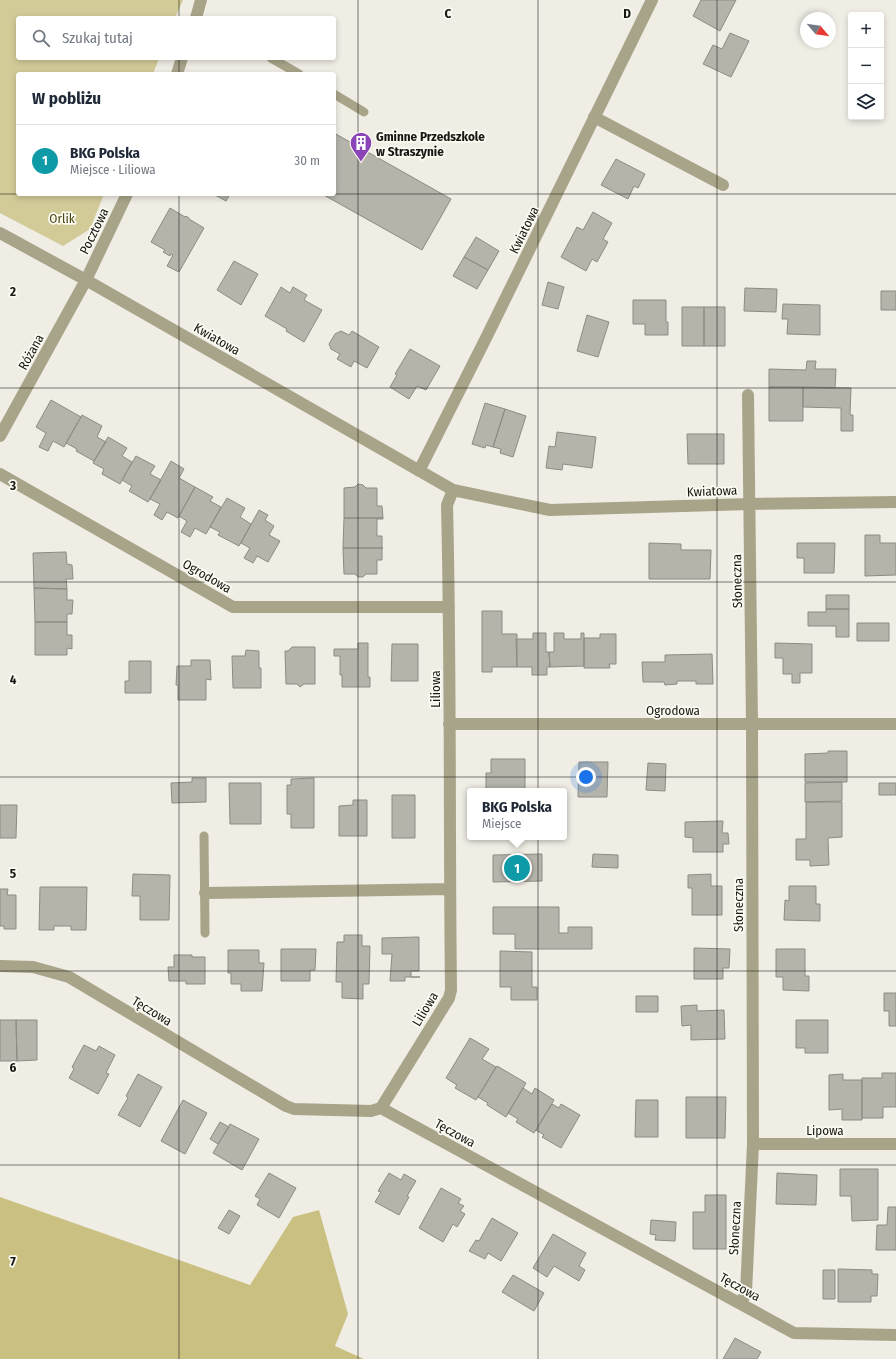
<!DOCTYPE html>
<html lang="pl">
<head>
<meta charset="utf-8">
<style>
  :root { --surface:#fff; --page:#f6f6f7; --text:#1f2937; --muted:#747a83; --line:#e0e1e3; --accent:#7c3aed }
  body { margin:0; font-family:"Fira Sans Condensed",sans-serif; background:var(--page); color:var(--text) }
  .controls { position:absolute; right:12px; top:12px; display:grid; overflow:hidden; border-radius:4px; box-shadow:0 2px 6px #0003 }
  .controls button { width:36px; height:36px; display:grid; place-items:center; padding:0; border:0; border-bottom:1px solid var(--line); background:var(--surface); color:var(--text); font:20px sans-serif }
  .compass { position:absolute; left:800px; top:12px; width:36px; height:36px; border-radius:50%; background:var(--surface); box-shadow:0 2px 6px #0003; rotate:119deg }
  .you { position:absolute; left:586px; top:777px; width:14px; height:14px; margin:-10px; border:3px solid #fff; border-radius:50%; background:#1a73e8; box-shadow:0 0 0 6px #1a73e833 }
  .badge { display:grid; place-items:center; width:26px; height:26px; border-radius:50%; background:var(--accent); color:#fff; font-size:13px; font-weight:700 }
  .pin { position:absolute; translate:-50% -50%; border:2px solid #fff; box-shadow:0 1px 4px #0006 }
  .popup { position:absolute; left:467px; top:788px; width:100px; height:52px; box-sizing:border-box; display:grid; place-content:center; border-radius:4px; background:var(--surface); filter:drop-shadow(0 1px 3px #0005); font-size:13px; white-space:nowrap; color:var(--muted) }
  .popup b { font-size:15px; color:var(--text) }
  .popup::after { content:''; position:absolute; left:50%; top:100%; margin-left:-8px; border:8px solid transparent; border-top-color:var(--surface) }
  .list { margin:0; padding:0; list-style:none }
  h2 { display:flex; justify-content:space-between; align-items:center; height:52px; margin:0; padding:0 16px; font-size:17px }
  h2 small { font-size:13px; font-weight:400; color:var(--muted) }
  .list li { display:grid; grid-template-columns:26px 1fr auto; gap:12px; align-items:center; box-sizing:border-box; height:72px; padding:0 16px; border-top:1px solid var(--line) }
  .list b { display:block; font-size:15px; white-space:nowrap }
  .list p { margin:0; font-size:13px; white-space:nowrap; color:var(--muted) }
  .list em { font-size:13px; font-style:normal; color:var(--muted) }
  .icon { flex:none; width:22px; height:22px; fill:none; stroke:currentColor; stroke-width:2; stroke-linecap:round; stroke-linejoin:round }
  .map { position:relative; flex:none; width:896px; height:1359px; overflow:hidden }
  .search { position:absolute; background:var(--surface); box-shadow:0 2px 6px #0003; left:16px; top:16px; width:320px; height:44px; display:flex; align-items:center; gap:10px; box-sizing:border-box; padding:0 14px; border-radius:4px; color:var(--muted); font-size:15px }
  .panel { position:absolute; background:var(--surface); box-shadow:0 2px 6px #0003; left:16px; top:72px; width:320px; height:124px; border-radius:4px }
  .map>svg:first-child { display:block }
</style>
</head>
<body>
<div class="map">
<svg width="896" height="1359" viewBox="0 0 896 1359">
  <rect width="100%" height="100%" fill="#efede4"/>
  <!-- green -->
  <path fill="#d2ca97" d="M0,0H183L175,18H18V58H159L153,74H18V194H104L90,229L63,246L0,213Z"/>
  <!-- forest -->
  <path fill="#cac082" d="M0,1197L250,1285L293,1217L319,1210L348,1314L335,1346L364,1359H0Z"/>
  <!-- building -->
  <path fill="#b5b4ab" stroke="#8d8c84" d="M701,0H736L720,31L693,16Z
    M730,33L749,41L731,77L703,64L713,45L722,49Z
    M334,133L451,199L422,250L322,194H334Z
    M616,159L645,174L638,188L634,186L628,199L601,185Z
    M213,194H230L226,201Z
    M170,208L185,217L186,216L189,218V219L204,228L179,272L167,266L173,255L171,254L170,256L163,252L165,250L151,242Z
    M593,212L612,223L603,239L608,242L597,262L592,259L586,271L561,257L577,227L583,230Z
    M476,237L499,251L488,270L464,257Z
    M464,257L488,270L477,289L453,276Z
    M234,261L258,274L241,305L217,290Z
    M548,282L564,287L558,309L542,305Z
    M281,287L290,293L293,287L307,295L304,300L322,310L304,342L286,331L287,329L265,316Z
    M745,288L777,289L776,312L744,311Z
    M881,291H896V310H881Z
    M633,300H666V322H668V335H645V324H633Z
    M783,304L820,305V335L787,334L788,319H782Z
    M682,307H704V346H682Z
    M704,307H725V346H704Z
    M587,315L609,322L598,357L577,351Z
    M341,331L349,335L352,331L379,347L367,368L354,361L351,367L337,359L340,354L331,349L329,344L335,334Z
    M410,349L440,366L426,390L417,386L409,399L390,387L397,375L395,374Z
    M807,361H816L815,369H836L835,388L769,387V369L806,370Z
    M769,387H803V421H769Z
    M803,387L851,388L850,415H853V431H841V408L803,407Z
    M51,400L81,417L64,447L53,441L48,451L39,447L46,433L36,427Z
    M485,403L505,409L493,447L486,445L485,448L472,444Z
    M505,409L526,416L513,457L500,453L501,449L493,447Z
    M82,415L102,426L97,437L106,442L94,461L76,451L77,449L66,443Z
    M557,432L596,437L592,468L563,464L562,470L546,468L549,446L555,447Z
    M687,434H724V464H688Z
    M108,437L127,448L122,456L132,462L120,484L102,474L104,469L93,463Z
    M136,456L155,466L150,474L161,480L148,502L129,491L132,486L122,480Z
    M171,461L184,469L179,478L195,487L178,518L167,512L162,520L154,515L160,504L150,499Z
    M358,484L363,485L366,488H377V506H382L383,518H344V488L355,487Z
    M195,487L213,497L210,501L221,507L206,534L195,528L190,537L181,532L187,521L179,516Z
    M227,498L245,508L240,517L251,524L239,546L218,535L220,532L210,527Z
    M259,510L268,515L265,520L274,526L269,535L280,541L268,562L257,556L253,563L244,558L250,548L241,543Z
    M344,518H383V519H377V536H382V547L383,548H343Z
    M865,535H880V543H896V575L865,576Z
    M649,543L681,544V550H711L710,579H649Z
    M797,543H835L834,573H804V558H797Z
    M343,548H383L382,549V560H377V574H366L363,577H358L355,574H344Z
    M66,552L67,564L72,565L73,579H66L67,589L34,588L33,553Z
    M34,588L67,589V600H73L72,614H67V622H35Z
    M826,595H849V609H826Z
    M826,609H849V637H836V626H808V612H826Z
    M482,611H502V634H517V667H492V672H482Z
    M35,622H67V635H72V649L67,648V655H35Z
    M857,623H889V641H857Z
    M533,633H546V652H549L550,667H547V675H532V667H517L516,639H533Z
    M554,633H564V639H581V633H584V666L550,667L549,652H554Z
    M600,634H616V664H609L610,668H584V638H600Z
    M358,643H368V677H370V687H342V675H340V656H334V649H358Z
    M775,643L812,644V673H800V683H792V674H783V658H775Z
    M392,644H418V681H391Z
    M292,647H315V684H304L300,687L297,684H286L285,651H288Z
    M246,650L259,651V668H261V688H233L232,656H245Z
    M712,654L713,684H696V681H677V684L665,685L664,682H643L642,662H665V655Z
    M191,660H210L211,680L206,679V700H178V685H176L177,666H191Z
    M129,661H151V693H125V681H129Z
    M828,751H847V782H805V754L828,753Z
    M491,759H525V791H486V773H491Z
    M579,762H608L607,797H578Z
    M648,763L666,764L665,791L646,790Z
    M192,778H206V802L172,803L171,783L192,782Z
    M314,778V828H291V814H287V785H291V779Z
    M842,782V801L805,802V783Z
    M229,783H261V824H230Z
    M879,783H896V795H879Z
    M392,795H415V838H392Z
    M353,800H367V836H339V806L353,805Z
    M806,802H842V837L828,838L829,865L810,866V860H796V839H806Z
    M0,805H17L16,838H0Z
    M723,821L722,833H728L729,844H723V852H693V838L685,837V822Z
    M542,854V881L493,882V855Z
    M593,854L618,855V868L592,867Z
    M133,874L170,875L169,920H140V896H132Z
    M711,874V886H722V915H692V888H688V875Z
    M789,886H816V904H820V921L784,920L785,900L789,901Z
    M40,887H87L86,930H71V926H54V930H39Z
    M0,889H8L7,895H16V929H4V926H0Z
    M493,907H559V933H568V927H592V949H515V934H493Z
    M344,935H362V946H370L369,984H363V999L342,998V982H336L337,942H344Z
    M419,937V971H411V977H420H405V981H390L392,954H382V938Z
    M694,948L730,949L729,968H723V979H694Z
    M281,949H316L315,970H310V981H281Z
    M776,949H805V976H809V991L783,990V977H776Z
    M228,950H259V963H264L262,991H241V984H231V973H228Z
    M500,951L532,952V987H537V1000H511V987H500Z
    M174,955H192V957H205V984H186V981H169L168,967H174Z
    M884,993H896V1026H889V1011H884Z
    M636,996H658V1012H636Z
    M697,1005V1011L724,1010L725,1039L691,1040V1025L682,1026L681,1006Z
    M0,1020H16L17,1061H0Z
    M16,1020H37V1060L17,1061Z
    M796,1020H828V1053H805V1048H796Z
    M470,1038L489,1049L482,1059L496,1067L476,1100L455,1088L457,1085L446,1078Z
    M84,1045L96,1051L99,1046L115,1055L106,1073L109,1074L98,1094L69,1078L74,1069L72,1067Z
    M497,1066L526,1083L506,1117L487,1105L488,1103L478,1097Z
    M882,1073H896V1107H883V1118H862V1078H882Z
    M138,1074L162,1087L140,1127L118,1115L128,1098L126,1096Z
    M843,1074V1080H862V1120H842V1109L829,1110V1075Z
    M523,1088L532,1094L535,1088L554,1100L534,1133L516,1122L518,1119L508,1113Z
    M686,1097H726L725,1138H686Z
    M183,1100L207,1113L185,1154L161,1141Z
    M636,1100H658V1137H635Z
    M552,1104L559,1108L561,1104L580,1115L561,1148L542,1137L544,1135L536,1130Z
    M220,1122L229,1127L218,1144L210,1139Z
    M230,1124L259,1139L242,1170L213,1153Z
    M840,1169H878V1220L852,1221L851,1196H840Z
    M269,1173L296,1188L279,1218L257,1205L260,1199L255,1196Z
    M389,1173L401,1180L404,1174L416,1181L407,1196L409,1197L399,1215L375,1202L381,1192L378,1191Z
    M777,1173L817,1175L816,1205L776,1204Z
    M441,1188L461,1199L458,1203L464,1206L460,1211L465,1214L457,1227L453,1224L443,1242L419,1228Z
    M705,1195H726V1249H693V1212H705Z
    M888,1207H896V1250H876L877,1225H887Z
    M229,1210L240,1216L229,1234L218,1228Z
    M492,1218L518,1233L501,1261L488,1253L485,1259L469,1251L476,1240L479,1241Z
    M651,1220L676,1222L675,1241L655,1240L656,1235L650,1234Z
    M553,1234L586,1253L579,1266L585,1270L579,1281L554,1266L547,1277L533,1268Z
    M838,1269L872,1270V1274H878L877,1296H871V1302H838Z
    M823,1270H835V1299H823Z
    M513,1275L544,1293L534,1311L502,1292Z
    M735,1338L761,1352L757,1359H723Z"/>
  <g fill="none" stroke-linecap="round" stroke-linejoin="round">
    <!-- service -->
    <path stroke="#a8a48a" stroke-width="9" d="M271,58L299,74
      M334,94L364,112
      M204,836L205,933"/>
    <!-- minor -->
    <path stroke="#a8a48a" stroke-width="12" d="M196,18L201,0
      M177,74L182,58
      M594,117L723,185
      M0,233L86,280L453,490L550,510L750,504L896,502
      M0,436L86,280L127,194
      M419,471L487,336L652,0
      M0,474L233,607H449
      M449,724H896
      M205,893L450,889
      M0,966L33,967L69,977L286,1106L294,1109L371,1111L381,1108L794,1333L896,1335
      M381,1108L449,998L451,990C449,828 451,667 447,505L453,490
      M753,1144H896
      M741,1304L746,1292L753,1144L752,724L748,395"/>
  </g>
  <!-- grid -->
  <path fill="none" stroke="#171714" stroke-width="1" stroke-opacity="0.55" d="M179,0V18M358,0V1359M538,0V1359M717,0V1359M179,58V74M0,194H896M179,194V1359M0,388H896M0,582H896M0,777H896M0,971H896M0,1165H896"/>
  <!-- icons -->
  <defs>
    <g id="building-pin" transform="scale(1.15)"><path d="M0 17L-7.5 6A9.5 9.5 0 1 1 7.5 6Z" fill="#8b44b7" stroke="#fcfbf2"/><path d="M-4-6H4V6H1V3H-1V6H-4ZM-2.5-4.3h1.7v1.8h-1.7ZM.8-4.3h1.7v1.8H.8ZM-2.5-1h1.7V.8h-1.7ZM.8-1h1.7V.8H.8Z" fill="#fff"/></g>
  </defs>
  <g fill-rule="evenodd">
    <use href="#building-pin" x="361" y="143"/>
  </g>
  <g text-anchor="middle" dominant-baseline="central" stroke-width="3.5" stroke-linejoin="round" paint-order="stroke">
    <!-- poi labels -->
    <g font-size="13" font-weight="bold" fill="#171714" stroke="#fcfbf2" text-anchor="start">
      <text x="376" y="136">Gminne Przedszkole<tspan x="376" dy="15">w Straszynie</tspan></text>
    </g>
    <!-- park labels -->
    <g font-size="13" fill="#4c4514" stroke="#fcfbf2">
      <text x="62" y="218">Orlik</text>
    </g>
    <!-- street labels -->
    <g font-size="13" fill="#171714" stroke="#fcfbf2">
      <text transform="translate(524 230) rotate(-64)">Kwiatowa</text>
      <text transform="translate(94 231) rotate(-64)">Pocztowa</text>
      <text transform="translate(217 339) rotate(30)">Kwiatowa</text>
      <text transform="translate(31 352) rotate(-61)">Różana</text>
      <text transform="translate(712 491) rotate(-2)">Kwiatowa</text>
      <text transform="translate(207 576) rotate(30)">Ogrodowa</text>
      <text transform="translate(737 581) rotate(-91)">Słoneczna</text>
      <text transform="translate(435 689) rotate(-90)">Liliowa</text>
      <text x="673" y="710">Ogrodowa</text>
      <text transform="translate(738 905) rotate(-90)">Słoneczna</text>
      <text transform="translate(425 1009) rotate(-59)">Liliowa</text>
      <text transform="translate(152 1011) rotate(31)">Tęczowa</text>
      <text x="825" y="1130">Lipowa</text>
      <text transform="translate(455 1133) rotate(29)">Tęczowa</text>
      <text transform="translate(735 1228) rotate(-87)">Słoneczna</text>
      <text transform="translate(740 1287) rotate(29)">Tęczowa</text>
    </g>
  </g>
  <g font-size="13" text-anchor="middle" font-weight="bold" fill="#171714" stroke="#fcfbf2" stroke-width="3.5" stroke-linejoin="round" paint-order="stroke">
    <text x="448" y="18">C</text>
    <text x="627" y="18">D</text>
    <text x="13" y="296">2</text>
    <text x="13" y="490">3</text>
    <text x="13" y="684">4</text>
    <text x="13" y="878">5</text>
    <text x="13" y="1072">6</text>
    <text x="13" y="1266">7</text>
  </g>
</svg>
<div class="controls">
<button>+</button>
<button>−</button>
<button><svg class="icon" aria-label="layers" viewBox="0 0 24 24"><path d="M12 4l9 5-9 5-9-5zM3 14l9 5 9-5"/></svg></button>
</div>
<svg class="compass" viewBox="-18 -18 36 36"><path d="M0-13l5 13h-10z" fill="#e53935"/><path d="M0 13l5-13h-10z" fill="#747a83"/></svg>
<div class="you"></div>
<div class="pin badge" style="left:517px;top:868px;background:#0f9aa8">1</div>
<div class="popup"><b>BKG Polska</b>Miejsce</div>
<div class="search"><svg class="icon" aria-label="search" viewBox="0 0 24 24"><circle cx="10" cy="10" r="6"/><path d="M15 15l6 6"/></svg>Szukaj tutaj</div>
<section class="panel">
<h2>W pobliżu<small></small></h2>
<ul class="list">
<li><span class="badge" style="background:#0f9aa8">1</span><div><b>BKG Polska</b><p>Miejsce · Liliowa</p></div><em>30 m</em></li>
</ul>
</section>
</div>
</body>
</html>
